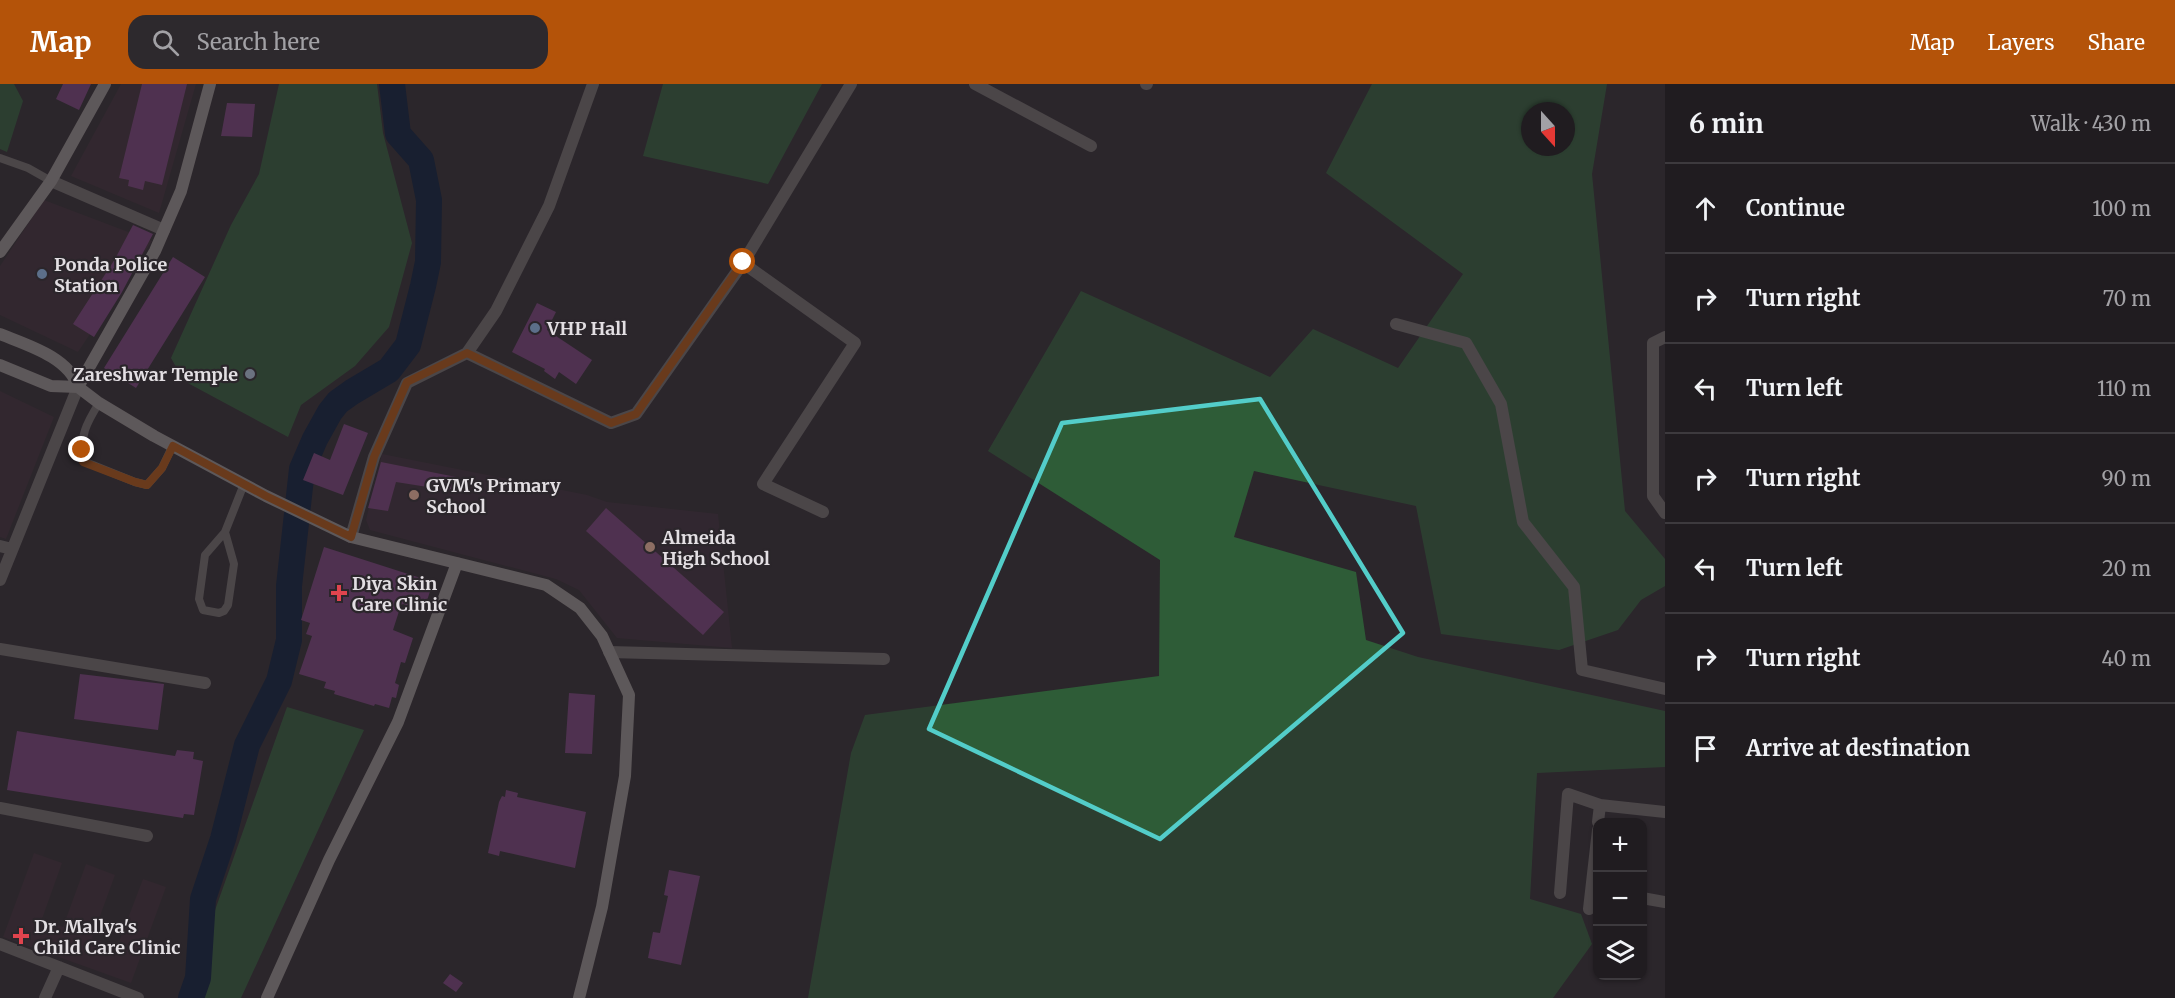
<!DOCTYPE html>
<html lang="en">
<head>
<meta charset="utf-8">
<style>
  :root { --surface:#201c20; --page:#2d292d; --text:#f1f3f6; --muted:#a2a1a5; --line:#3d3a3e; --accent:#b45309 }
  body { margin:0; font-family:Merriweather,serif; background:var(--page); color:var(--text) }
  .controls { position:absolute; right:18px; bottom:18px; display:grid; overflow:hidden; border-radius:12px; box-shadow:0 2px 4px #0004 }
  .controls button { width:54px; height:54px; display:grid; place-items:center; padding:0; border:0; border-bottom:2px solid var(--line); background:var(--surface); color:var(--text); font:30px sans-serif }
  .compass { position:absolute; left:1521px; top:18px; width:54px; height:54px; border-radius:50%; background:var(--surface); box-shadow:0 2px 4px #0004; rotate:159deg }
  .stop { position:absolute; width:18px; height:18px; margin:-14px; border:4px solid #b45309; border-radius:50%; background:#fff }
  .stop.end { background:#b45309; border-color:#fff; box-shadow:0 2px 6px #0008 }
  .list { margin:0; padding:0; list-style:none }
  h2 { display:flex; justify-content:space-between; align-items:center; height:78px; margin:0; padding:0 24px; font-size:26px }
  h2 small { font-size:20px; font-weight:400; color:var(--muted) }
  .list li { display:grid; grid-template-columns:39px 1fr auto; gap:18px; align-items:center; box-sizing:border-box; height:90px; padding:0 24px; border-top:2px solid var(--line) }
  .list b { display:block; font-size:22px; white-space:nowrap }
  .list em { font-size:20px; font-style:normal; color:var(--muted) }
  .icon { flex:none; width:33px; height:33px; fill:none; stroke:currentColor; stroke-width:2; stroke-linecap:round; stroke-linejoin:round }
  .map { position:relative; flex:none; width:1665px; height:914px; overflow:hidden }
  header { display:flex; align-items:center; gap:36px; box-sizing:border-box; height:84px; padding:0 30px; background:var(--accent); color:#fff }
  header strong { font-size:28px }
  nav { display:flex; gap:33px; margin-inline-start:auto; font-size:21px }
  .search { width:420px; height:54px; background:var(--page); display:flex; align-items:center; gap:15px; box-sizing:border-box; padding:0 21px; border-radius:18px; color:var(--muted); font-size:22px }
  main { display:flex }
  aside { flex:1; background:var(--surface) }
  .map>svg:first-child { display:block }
</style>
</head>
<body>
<header>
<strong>Map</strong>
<div class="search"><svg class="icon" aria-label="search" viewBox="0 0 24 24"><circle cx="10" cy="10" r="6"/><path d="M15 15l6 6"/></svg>Search here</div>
<nav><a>Map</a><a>Layers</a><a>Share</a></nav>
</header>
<main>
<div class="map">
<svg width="1665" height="914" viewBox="0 0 1665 914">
  <rect width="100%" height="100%" fill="#2b262b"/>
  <!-- commercial -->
  <path fill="#3a2933" d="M121,0H196L159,129L71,92Z
    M44,116L152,157L78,268L0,231V182Z
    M0,307L54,333L6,455L0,453Z
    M34,769L62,779L42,835L63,843L86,780L115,791L92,854L117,863L143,795L166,803L131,899L3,853Z"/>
  <!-- education -->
  <path fill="#392935" d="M382,370L587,411L607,418L718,430L732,564L617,554L579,506L556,495L370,446L366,436Z"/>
  <!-- green -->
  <path fill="#2e5c37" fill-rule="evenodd" d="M0,0H14L23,17L7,68L0,65Z
    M279,0H377L383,49L412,159L389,243L355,282L301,321L288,353L184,297L171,274L231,141L259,90Z
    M663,0H822L768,100L643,72Z
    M1372,0H1607L1592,90L1625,427L1665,475V502L1641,516L1618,546L1559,566L1441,550L1416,422L1254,387L1234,453L1356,488L1366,556L1418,573L1665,627V683L1537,689L1530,815L1581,830L1592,860L1553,914H808L851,669L865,631L1159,592L1160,476L988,367L1081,207L1270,293L1313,245L1398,284L1463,190L1326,89ZM1530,27H1566V63H1530Z
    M287,623L364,646L241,914H193L185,911Z"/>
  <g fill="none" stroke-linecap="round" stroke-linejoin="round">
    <!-- river -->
    <path stroke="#001735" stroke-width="26" d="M191,914L198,894L203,815L223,755L247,661L279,597L289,556V502L302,385L315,355L330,328L338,318L352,308L389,286L408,261L423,202L428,178L429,116L421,76L398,50L392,0"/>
  </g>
  <!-- building -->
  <path fill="#7a3f7c" d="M63,0H91L79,26L56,15Z
    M142,0H187L162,101L145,97L143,106L128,102L129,96L119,94Z
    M227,19L255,20L252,53L221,52Z
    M133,141L153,150L122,208L94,253L73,240L115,175Z
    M173,173L205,193L136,304L104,284Z
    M537,219L556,228L547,246L592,276L576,300L559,288L555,295L544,287L545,285L512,268Z
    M344,340L368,349L343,411L303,396L314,369L330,376Z
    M381,378L456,393L453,407L396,398L388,427L368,424Z
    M606,424L724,528L703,551L586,447Z
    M324,463L433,498L424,526L403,520L401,521L393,546L413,554L405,579L401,578L395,599L399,601L396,614L392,613L389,624L375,620L374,622L334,610L335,607L324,604L326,598L299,590L312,552L306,550L310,539L301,536Z
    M80,590L164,600L158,646L74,635Z
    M569,609L595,611L592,670L565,669Z
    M17,647L175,672L177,666L194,668L193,675L203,677L194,731L184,730L183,734L7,706Z
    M506,706L518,709L517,713L586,728L575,784L500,767L499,772L488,769L499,718L502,712L505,713Z
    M669,786L700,792L681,881L648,874L653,848L660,849L668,812L664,811Z
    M450,890L463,899L456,908L443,899Z"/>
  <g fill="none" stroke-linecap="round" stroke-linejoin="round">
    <!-- lane -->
    <path stroke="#716d6b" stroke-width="8" d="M0,74L28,84L51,97
      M99,319C86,340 80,351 83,377L135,398L147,401L162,384L173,361
      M225,448L205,471L199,515L203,526L219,529L224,527L228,521L234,480L225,448L244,400"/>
    <!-- street -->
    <path stroke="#716d6b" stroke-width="12" d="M975,0L1091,62
      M1146,0H1147
      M51,97L164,146
      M1396,240L1466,259L1501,320L1523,438L1574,503L1582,586L1665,605
      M1665,253L1653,259V412L1665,429
      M467,269L611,339L636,330L743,179
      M823,428L763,400L855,259L743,179L851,0
      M351,453L374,373L407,299L467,269L496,227L549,122L593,0
      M0,462L12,465
      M0,496L78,303
      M0,565L205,599
      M609,568L884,575
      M0,724L147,752
      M1598,738L1600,721L1665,728
      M1560,809L1568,710L1600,721
      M1642,814L1665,818
      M1589,825L1598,746
      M0,860L138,914
      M45,914L59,883"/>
    <!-- secondary -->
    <path stroke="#9a9592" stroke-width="12" d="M0,168L51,97L105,0
      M0,250C27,261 69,273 78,303
      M0,281L51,302L78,303L99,319L154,352L266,412L351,453L546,501L580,524L602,552L629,611L625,692L602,823L579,914
      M78,303L155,167L181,107L210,0
      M267,914L329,776L398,638L457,479"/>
  </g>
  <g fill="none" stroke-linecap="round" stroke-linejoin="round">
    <!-- route -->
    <path stroke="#b45309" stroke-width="8" d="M82,366L83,378L135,398L147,401L162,384L173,362L266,412L351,453L374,373L407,298L467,269L611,339L636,330L743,178"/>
  </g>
  <!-- marked area -->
  <path d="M0 0H1665V914H0ZM1260,315L1403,549L1160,755L929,645L1062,339Z" fill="#2b262b" fill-opacity=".55" fill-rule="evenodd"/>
  <path fill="none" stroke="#53cdc9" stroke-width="4.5" stroke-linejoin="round" d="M1260,315L1403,549L1160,755L929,645L1062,339Z"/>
  <!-- markers -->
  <g fill="#5c6f8a" stroke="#2b262b" stroke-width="2">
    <circle cx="42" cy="190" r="6"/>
    <circle cx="535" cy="244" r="6"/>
  </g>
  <circle fill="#6b7280" stroke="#2b262b" stroke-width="2" cx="250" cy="290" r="6"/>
  <g fill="#8d6e63" stroke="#2b262b" stroke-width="2">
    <circle cx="414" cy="411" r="6"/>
    <circle cx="650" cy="463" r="6"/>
  </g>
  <g fill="#e0444e" stroke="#2b262b" stroke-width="2">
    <path d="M336 500h6v6h6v6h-6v6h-6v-6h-6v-6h6z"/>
    <path d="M18 843h6v6h6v6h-6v6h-6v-6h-6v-6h6z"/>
  </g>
  <g text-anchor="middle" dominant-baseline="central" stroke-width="4.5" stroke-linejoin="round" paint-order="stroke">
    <!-- poi labels -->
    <g font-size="18" font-weight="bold" fill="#e3dfe3" stroke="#2b262b" text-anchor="start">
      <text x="54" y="180">Ponda Police<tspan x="54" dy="21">Station</tspan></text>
      <text x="547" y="244">VHP Hall</text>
      <text x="238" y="290" text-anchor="end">Zareshwar Temple</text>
      <text x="426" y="401">GVM's Primary<tspan x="426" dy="21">School</tspan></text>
      <text x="662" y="453">Almeida<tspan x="662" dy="21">High School</tspan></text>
      <text x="352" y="499">Diya Skin<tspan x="352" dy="21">Care Clinic</tspan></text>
      <text x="34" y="842">Dr. Mallya's<tspan x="34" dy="21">Child Care Clinic</tspan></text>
    </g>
  </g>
</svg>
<div class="controls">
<button>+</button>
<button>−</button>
<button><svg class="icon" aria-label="layers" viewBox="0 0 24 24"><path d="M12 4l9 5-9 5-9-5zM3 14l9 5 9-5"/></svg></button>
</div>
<svg class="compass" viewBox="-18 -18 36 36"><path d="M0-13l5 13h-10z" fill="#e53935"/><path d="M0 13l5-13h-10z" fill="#a2a1a5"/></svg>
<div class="stop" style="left:743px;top:178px"></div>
<div class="stop end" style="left:82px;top:366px"></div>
</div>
<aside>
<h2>6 min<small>Walk · 430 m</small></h2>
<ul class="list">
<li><svg class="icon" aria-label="ahead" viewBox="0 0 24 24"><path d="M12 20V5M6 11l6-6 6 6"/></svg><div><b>Continue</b></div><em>100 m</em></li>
<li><svg class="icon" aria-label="right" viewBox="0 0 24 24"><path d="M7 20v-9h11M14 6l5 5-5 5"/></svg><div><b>Turn right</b></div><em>70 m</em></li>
<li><svg class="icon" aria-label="left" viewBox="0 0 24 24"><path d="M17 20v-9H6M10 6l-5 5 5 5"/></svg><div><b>Turn left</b></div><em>110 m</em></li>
<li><svg class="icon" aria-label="right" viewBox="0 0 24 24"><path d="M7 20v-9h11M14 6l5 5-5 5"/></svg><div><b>Turn right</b></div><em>90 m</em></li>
<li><svg class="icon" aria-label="left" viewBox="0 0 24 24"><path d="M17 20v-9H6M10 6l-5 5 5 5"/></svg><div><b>Turn left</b></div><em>20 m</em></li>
<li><svg class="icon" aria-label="right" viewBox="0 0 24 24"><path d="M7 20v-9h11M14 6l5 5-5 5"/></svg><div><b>Turn right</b></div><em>40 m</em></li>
<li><svg class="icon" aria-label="arrive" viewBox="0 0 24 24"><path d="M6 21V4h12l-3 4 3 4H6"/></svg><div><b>Arrive at destination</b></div></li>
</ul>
</aside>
</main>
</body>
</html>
